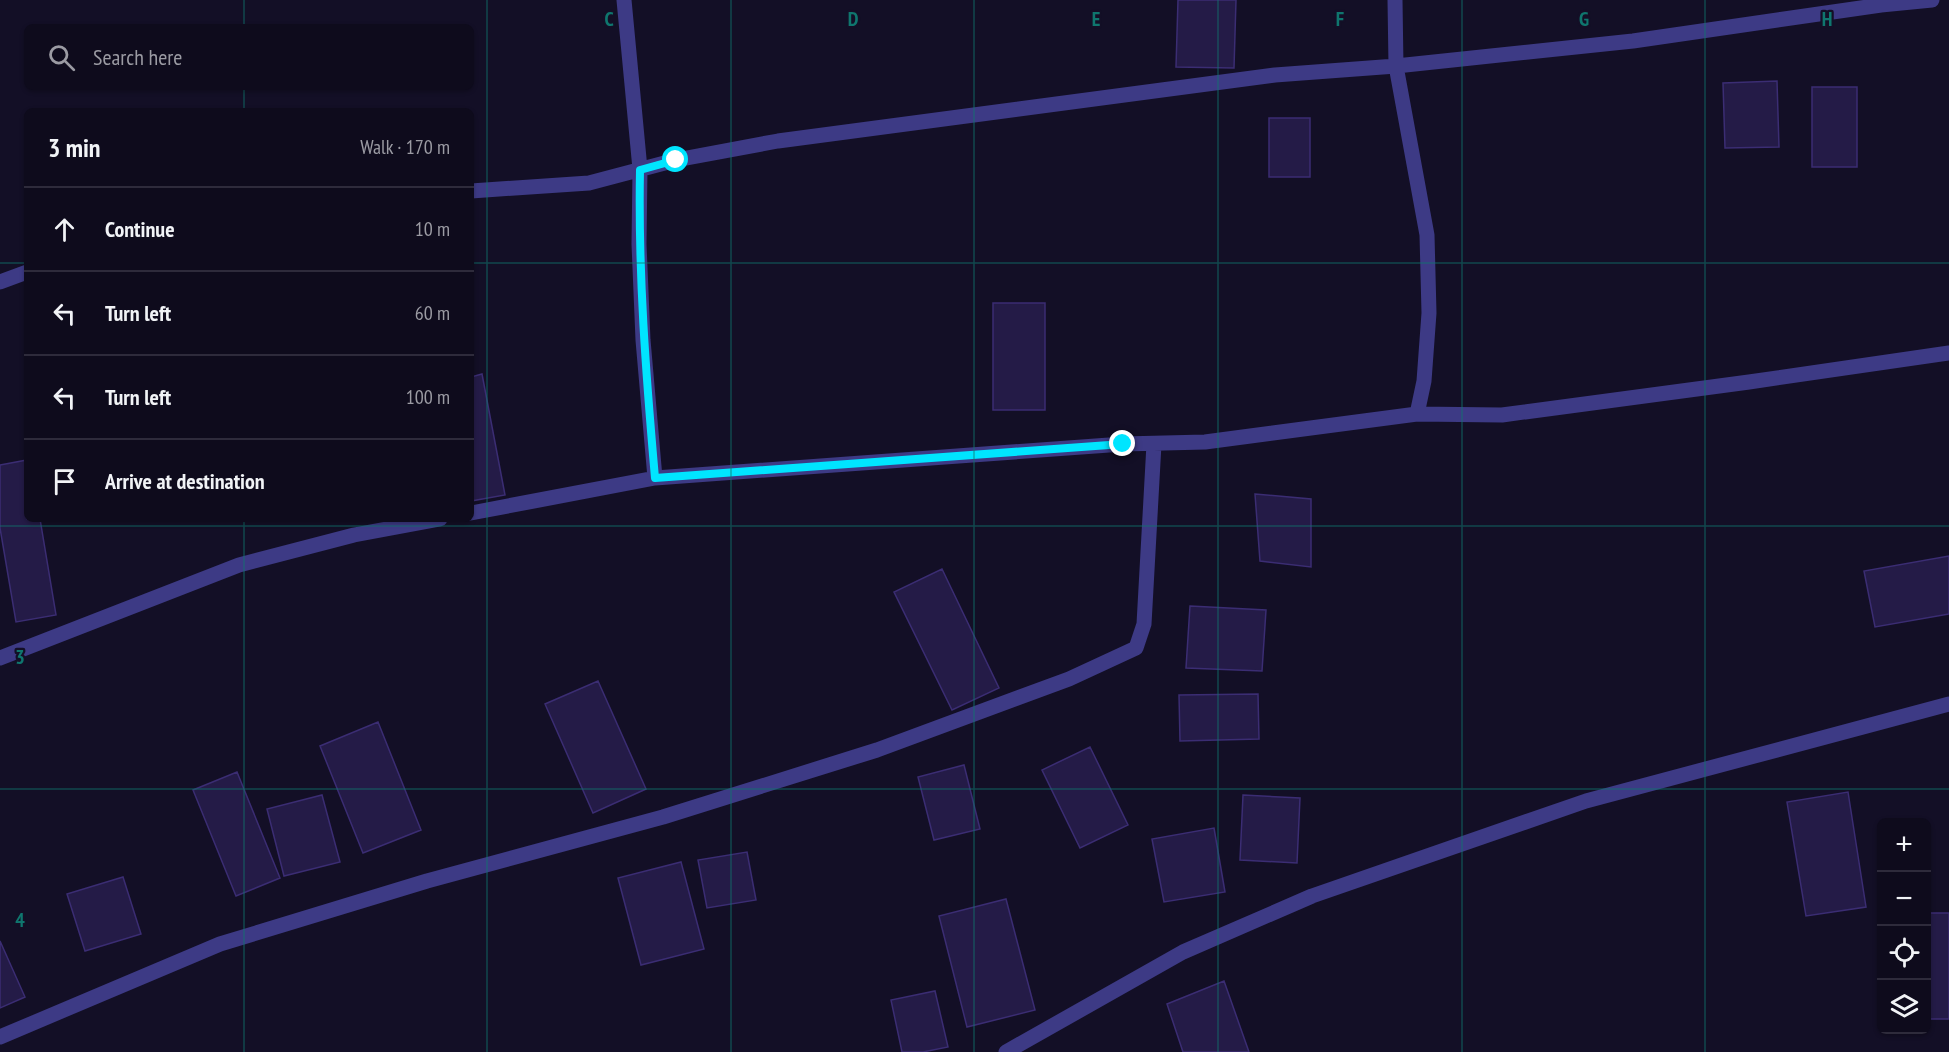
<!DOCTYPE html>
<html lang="en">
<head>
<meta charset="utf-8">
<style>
  :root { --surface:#0e0b1c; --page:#1c1929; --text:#f1f3f6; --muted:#9b9ba3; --line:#2e2b3b }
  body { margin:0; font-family:"PT Sans Narrow",sans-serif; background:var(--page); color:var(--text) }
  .controls { position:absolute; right:18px; bottom:18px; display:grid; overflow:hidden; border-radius:9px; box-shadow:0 2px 4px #0004 }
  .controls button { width:54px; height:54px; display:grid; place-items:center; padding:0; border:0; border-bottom:2px solid var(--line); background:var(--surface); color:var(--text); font:30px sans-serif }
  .stop { position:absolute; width:18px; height:18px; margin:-14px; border:4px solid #00e5ff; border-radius:50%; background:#fff }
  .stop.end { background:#00e5ff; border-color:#fff; box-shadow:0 2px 6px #0008 }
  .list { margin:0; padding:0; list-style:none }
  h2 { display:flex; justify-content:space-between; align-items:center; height:78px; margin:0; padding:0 24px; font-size:26px }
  h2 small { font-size:20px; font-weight:400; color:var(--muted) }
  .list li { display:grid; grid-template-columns:39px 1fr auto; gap:18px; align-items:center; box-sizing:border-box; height:84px; padding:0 24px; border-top:2px solid var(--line) }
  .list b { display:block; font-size:22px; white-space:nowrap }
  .list em { font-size:20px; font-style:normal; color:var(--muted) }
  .icon { flex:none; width:33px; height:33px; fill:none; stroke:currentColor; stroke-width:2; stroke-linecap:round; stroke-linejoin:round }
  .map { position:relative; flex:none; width:1949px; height:1052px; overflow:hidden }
  .search { position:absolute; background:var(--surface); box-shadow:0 2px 4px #0004; left:24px; top:24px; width:450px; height:66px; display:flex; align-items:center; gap:15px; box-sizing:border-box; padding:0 21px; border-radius:9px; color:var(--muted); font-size:22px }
  .panel { position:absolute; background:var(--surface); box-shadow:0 2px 4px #0004; left:24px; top:108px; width:450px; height:414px; border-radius:9px }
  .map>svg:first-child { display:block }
</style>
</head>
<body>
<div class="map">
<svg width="1949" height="1052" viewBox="0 0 1949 1052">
  <rect width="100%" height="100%" fill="#130f26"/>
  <!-- building -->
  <path fill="#241b47" stroke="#3b2d73" stroke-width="1.5" d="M1178,0H1236L1234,68L1176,67Z
    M1777,81L1779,147L1725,148L1723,83Z
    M1812,87H1857V167H1812Z
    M1269,118H1310V177H1269Z
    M993,303H1045V410H993Z
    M482,374L505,495L471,501V377Z
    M27,460V519H40L56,615L16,622L0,528V465Z
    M1255,494L1311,499V567L1260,561Z
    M1949,556V614L1875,627L1864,571Z
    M942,569L999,688L952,710L894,592Z
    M1190,606L1266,610L1262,671L1186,668Z
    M598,681L646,789L593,813L545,704Z
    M1258,694L1259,739L1180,741L1179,695Z
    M378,722L421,830L363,853L320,746Z
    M1090,747L1128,825L1080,848L1042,770Z
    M964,765L980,829L934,840L918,777Z
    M237,772L280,878L236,896L193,790Z
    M1848,792L1866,907L1806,916L1787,802Z
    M322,795L340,862L284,876L267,809Z
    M1243,795L1300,798L1297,863L1240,860Z
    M1214,828L1225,892L1164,902L1152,839Z
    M747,852L756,900L707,908L698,860Z
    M681,862L704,949L641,965L618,878Z
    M123,877L141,934L85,951L67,894Z
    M1006,899L1035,1010L967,1027L939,916Z
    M1926,913H1949V1019H1926Z
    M0,941L25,997L0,1008Z
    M1224,981L1249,1052H1183L1167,1004Z
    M935,991L948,1047L923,1052H902L891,1000Z"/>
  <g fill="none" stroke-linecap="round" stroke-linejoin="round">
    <!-- street -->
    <path stroke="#3d3a85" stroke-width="15" d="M624,0L640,169L639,244L643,340L655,478
      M1395,0L1396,66L1427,235L1429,313L1424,381L1417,414
      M471,191L589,183L676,160L778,141L1275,75L1396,66L1633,41L1881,5L1932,0
      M0,282L27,272
      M471,513L655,478L1123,444L1205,442L1417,414L1502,415L1749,382L1949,353
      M0,658L239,565L354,535L440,519
      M0,1037L220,944L427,881L663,817L877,750L1069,679L1136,648L1144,624L1154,444
      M1006,1052L1183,952L1312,896L1586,801L1949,704"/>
  </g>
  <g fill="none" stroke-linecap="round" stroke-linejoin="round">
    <!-- route -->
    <path stroke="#00e5ff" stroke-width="8" d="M676,160L640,170C638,273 646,375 655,478L1123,444"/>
  </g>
  <!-- grid -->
  <path fill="none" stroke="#0f766e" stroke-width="1.5" stroke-opacity="0.55" d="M244,0V27M487,0V1052M731,0V1052M974,0V1052M1218,0V1052M1462,0V1052M1705,0V1052M244,87V111M0,263H27M471,263H1949M244,519V1052M0,526H1949M0,789H1949"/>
  <g font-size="20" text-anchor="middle" font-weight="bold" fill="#0f766e" stroke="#130f26" stroke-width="4.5" stroke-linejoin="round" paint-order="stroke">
    <text x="609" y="26">C</text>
    <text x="853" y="26">D</text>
    <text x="1096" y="26">E</text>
    <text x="1340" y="26">F</text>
    <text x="1584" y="26">G</text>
    <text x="1827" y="26">H</text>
    <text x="20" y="664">3</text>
    <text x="20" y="927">4</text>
  </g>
</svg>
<div class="controls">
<button>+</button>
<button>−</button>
<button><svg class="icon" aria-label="locate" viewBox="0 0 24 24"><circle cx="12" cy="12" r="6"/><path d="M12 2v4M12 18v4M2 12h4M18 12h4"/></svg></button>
<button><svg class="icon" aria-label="layers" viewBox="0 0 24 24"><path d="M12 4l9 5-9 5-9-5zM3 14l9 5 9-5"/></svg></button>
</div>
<div class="stop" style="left:676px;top:160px"></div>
<div class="stop end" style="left:1123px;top:444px"></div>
<div class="search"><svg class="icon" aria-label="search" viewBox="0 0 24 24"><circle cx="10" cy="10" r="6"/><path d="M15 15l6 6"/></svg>Search here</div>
<section class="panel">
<h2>3 min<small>Walk · 170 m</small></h2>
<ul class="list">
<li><svg class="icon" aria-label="ahead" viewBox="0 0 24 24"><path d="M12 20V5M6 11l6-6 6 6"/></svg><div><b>Continue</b></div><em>10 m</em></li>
<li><svg class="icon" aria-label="left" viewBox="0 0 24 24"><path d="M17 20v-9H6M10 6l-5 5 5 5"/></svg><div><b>Turn left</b></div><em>60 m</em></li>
<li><svg class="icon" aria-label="left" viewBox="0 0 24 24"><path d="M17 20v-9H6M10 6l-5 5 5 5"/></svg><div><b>Turn left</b></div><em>100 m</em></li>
<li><svg class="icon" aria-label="arrive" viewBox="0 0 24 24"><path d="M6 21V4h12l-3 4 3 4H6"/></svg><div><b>Arrive at destination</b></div></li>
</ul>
</section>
</div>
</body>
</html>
